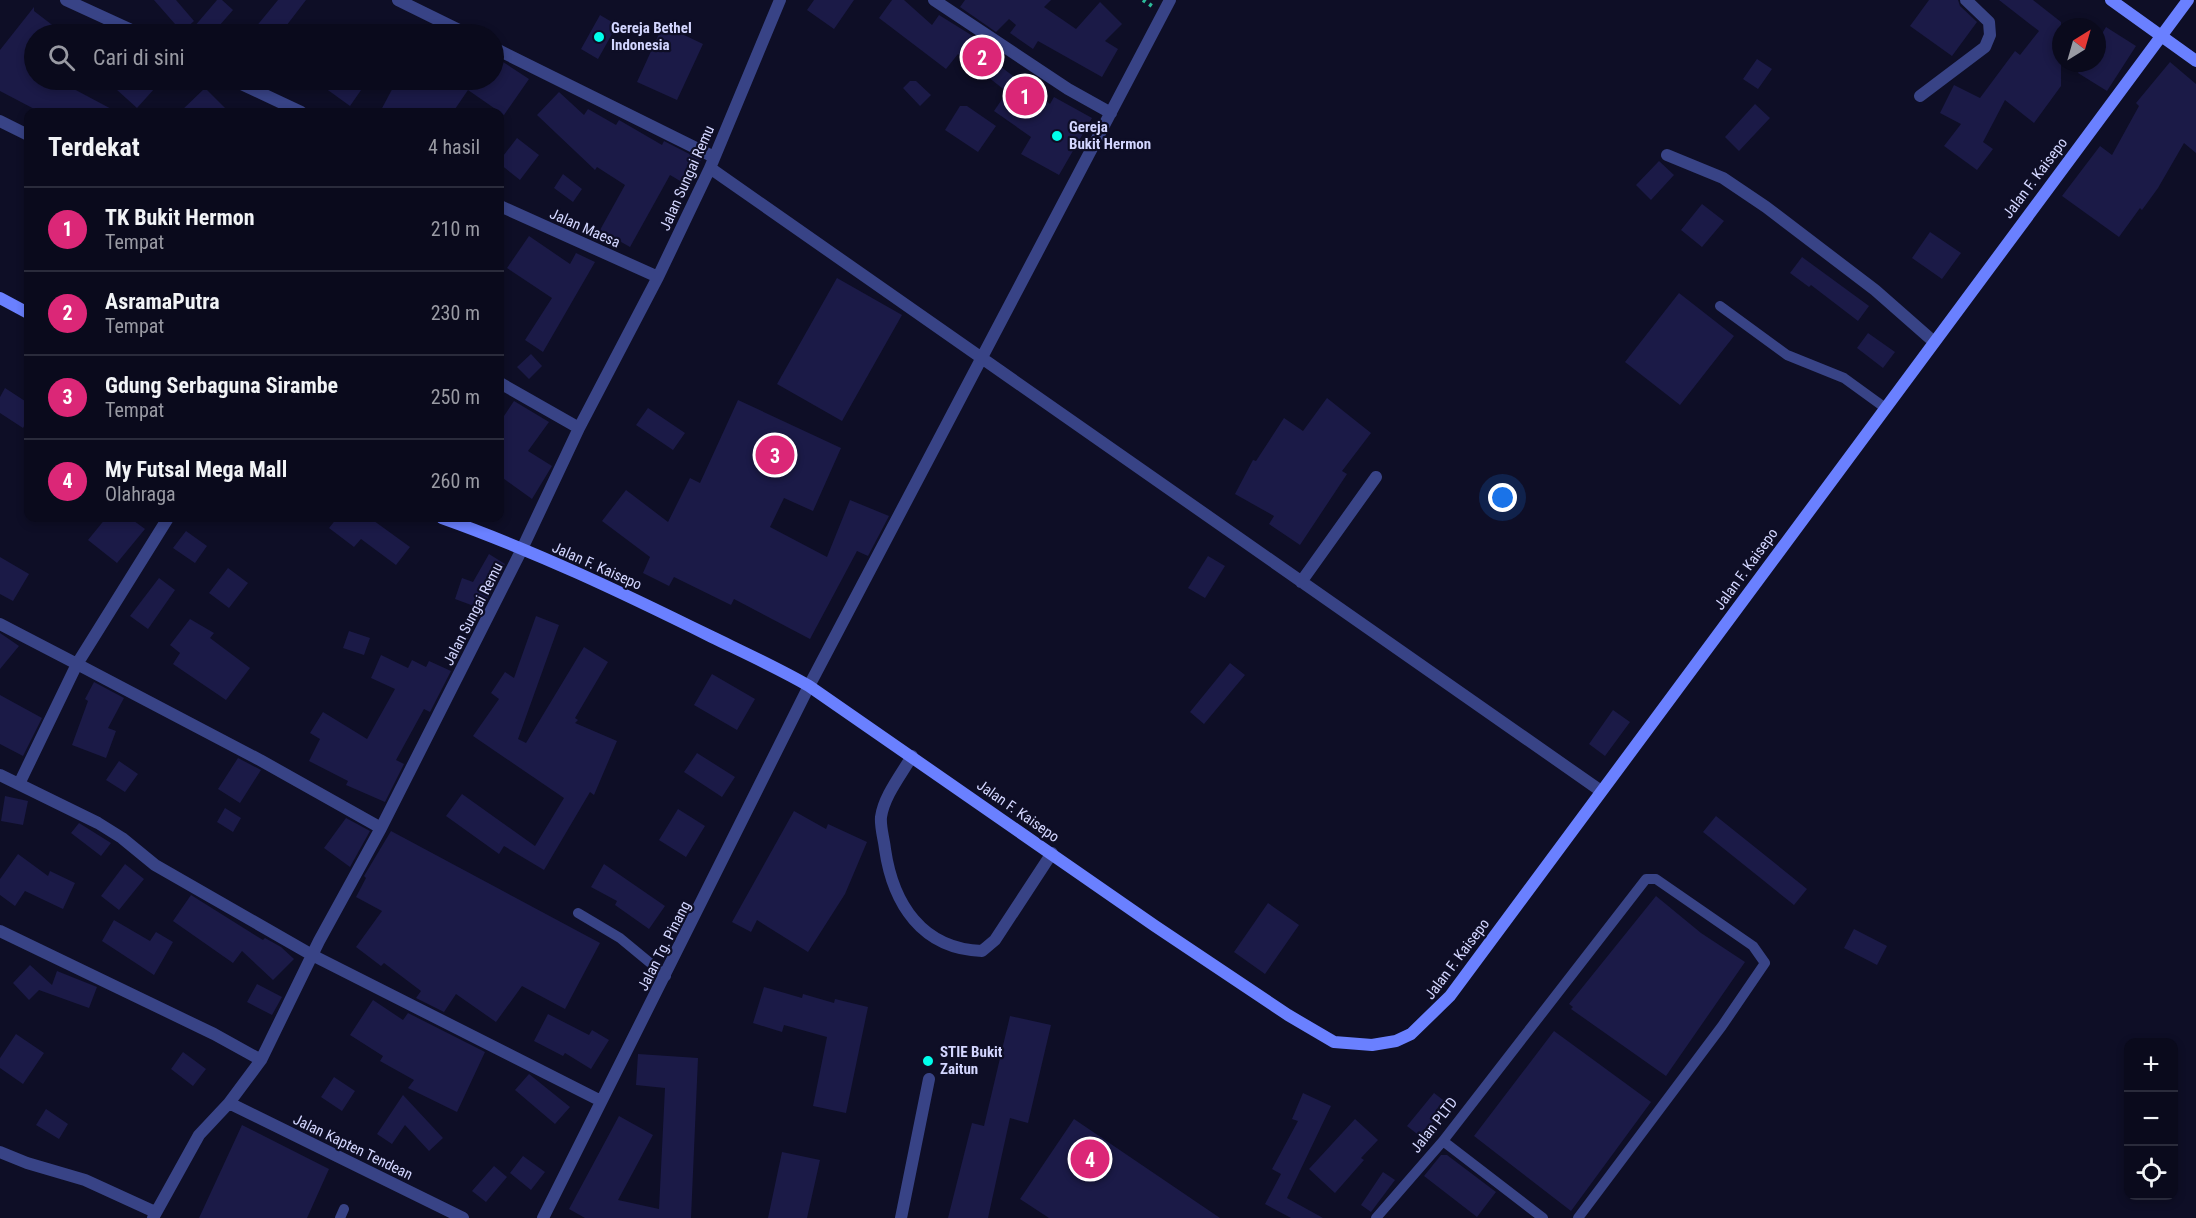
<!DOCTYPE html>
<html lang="id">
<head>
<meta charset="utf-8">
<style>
  :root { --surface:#0a0a1c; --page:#181829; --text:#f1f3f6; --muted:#999aa3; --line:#2a2b3b; --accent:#db2777 }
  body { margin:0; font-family:"Roboto Condensed",sans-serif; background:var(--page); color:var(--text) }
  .controls { position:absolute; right:18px; bottom:18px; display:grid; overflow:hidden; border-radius:12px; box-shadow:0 3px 9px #0003 }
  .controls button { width:54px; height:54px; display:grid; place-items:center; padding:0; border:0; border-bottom:2px solid var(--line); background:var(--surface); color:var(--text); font:30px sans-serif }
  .compass { position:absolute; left:2052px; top:18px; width:54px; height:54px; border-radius:50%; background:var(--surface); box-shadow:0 3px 9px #0003; rotate:37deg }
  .you { position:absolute; left:1503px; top:498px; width:21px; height:21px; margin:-15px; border:4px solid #fff; border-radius:50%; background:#1a73e8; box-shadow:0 0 0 9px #1a73e833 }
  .badge { display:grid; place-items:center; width:39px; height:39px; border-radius:50%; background:var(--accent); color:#fff; font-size:20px; font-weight:700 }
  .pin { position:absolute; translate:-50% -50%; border:3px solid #fff; box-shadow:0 2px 6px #0006 }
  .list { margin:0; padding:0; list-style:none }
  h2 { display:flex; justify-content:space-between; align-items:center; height:78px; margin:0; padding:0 24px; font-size:26px }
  h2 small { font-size:20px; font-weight:400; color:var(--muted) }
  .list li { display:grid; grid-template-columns:39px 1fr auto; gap:18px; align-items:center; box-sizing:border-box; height:84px; padding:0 24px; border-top:2px solid var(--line) }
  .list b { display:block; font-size:22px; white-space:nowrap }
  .list p { margin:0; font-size:20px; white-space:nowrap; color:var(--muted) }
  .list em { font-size:20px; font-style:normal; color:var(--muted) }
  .icon { flex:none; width:33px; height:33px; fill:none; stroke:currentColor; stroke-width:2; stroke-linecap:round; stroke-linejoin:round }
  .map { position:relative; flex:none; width:2196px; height:1218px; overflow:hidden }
  .search { position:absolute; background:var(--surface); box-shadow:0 3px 9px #0003; left:24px; top:24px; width:480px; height:66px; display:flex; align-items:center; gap:15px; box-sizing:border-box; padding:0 21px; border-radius:33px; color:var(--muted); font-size:22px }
  .panel { position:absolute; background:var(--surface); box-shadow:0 3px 9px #0003; left:24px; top:108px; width:480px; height:414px; border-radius:12px }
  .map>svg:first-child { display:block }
</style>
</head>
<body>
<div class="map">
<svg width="2196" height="1218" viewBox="0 0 2196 1218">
  <rect width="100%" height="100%" fill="#0e0e26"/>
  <!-- building -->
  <path fill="#1b1a47" d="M154,0H176L194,21L182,32Z
    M217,0H222L233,10L212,34H188Z
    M278,0H306L280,34H250Z
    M814,0H854L834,29L807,10Z
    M892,0H904L932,25L939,15L984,43L966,61L958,54L946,69L879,18Z
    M965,0H1051L1044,7L1076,29L1100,2L1122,24L1105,41L1118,49L1102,77L1038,41L1033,49L1010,33L1016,25L1009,19L996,32L960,7Z
    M1929,0H1958L1960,6L1977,22L1952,56L1910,26Z
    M1999,0H2033L2061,22V86L2034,123L2005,100L1983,142L1993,149L1977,170L1944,146L1961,124L1940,113L1954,85L1980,98L2015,51L2020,55L2039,31Z
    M34,7V11L64,34H34V80H57L117,112H40L0,91V50Z
    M600,15L617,25L598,59L581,49Z
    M663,25L703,44L677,100L637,82Z
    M2106,27L2136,46L2107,91L2078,73L2084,63H2097V42Z
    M1757,59L1772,69L1758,89L1743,79Z
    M500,60L529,79L504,115L468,90L453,112H380L397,80H494V70Z
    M992,60L1050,104L1054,97L1092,118L1059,175L1021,154L1031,137L994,111L1007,92L983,73Z
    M2170,62L2196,84V153L2184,143L2158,188L2142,210L2140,208L2119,237L2062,196L2100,146L2112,155L2139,106L2136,103Z
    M106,80H145L155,88L137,108Z
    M314,80H368L350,106Z
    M910,81H916L931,95L920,106L903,88Z
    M205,88L229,112H180Z
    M559,92L584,115L588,109L616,125L619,120L662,145L664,141L701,160L687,185L670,175L630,247L600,230L625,185L597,167L595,170L537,115Z
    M1755,104L1770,118L1739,151L1725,137Z
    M960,106H967L996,126L978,152L945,130Z
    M517,138L539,155L520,180L500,164V160Z
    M1659,161L1674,175L1651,200L1636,185Z
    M563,174L582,189L573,202L554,188Z
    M1702,204L1724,221L1702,247L1681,230Z
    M1930,232L1961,253L1942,279L1912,258Z
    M529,236L570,264L576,253L595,262L543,352L525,340L552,298L507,268Z
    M1802,257L1869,306L1858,321L1811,285L1809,287L1790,273Z
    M837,278L902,315L842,421L777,384Z
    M1679,293L1734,336L1680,405L1625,362Z
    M1868,333L1895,352L1883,368L1857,348Z
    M531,354L542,366L529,379L517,367Z
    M5,388L28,403V419L23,428L0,413V397Z
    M1327,398L1371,433L1342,471L1347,474L1300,545L1269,524L1274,516L1235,494L1253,460L1256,461L1284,418L1303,431Z
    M738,400L841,448L813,511L784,498L770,527L827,557L850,500L889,516L868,556L857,551L810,639L734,599L731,605L674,577L669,586L643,573L650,557L602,521L626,490L668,522L690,478L700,483Z
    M514,401L549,422L528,451L552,466L532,499L500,476V422Z
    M648,408L685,433L673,450L636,425Z
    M106,518H130L145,529L117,563L88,540Z
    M337,518H370L410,547L396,565L361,539L354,547L329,528Z
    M186,531L207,546L195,563L173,548Z
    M489,554L505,564L482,609L455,599L462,578L473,582Z
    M1208,556L1225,566L1205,598L1188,588Z
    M0,557L29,574L13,601L0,594Z
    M228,568L248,583L229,608L209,593Z
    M159,578L175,590L148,629L130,616Z
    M536,616L559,625L518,739L526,743L584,647L608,662L575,718L578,720L575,723L617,741L594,795L590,792L544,870L504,846L499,854L446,816L462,794L535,846L564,798L473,736L499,699L491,693L505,672L514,678Z
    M190,619L214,633L210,638L250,668L226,700L173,664L180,653L170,645Z
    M349,631L370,638L364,655L343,648Z
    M0,633L19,646L0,669Z
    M381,655L408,668L412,660L426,667L429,661L451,671L430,712L424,709L396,760L404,764L385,802L346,785L348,781L309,761L320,739L310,733L323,712L367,739L395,689L371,678Z
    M1230,663L1245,675L1204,724L1190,712Z
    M712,674L755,699L737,730L694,705Z
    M94,682L124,698L108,728L116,731L106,758L72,745L88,701L85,699Z
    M0,695L42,718L23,756L0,744Z
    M1613,710L1630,722L1605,756L1589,744Z
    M697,753L735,777L722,797L684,772Z
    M238,758L261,770L240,803L218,789Z
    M119,761L138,774L125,792L106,780Z
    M5,796L28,801L23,825L1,821Z
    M225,808L241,818L233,832L217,822Z
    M678,809L705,826L686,857L659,840Z
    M794,811L826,829L828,824L867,842L845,894L808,952L757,920L751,932L732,922Z
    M1716,816L1807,889L1794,905L1703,832Z
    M346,818L370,831L350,867L324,848Z
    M79,823L111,843L101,856L71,833Z
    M391,831L600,943L565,1009L522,986L496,1022L456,994L444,1012L416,998L421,991L384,963L381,966L356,947L382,911L356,897L366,878L364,876Z
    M18,854L48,876L50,871L75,883L63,909L25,891L15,906L0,895V879Z
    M125,864L144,879L119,910L101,896Z
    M604,864L665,906L649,929L615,905L617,901L591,887Z
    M191,895L263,940L265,938L281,947L294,959L273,980L242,951L233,963L173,921Z
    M1656,896L1701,933L1745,962L1666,1076L1571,1009L1573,1007L1569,1004Z
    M1268,903L1299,925L1265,974L1234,952Z
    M114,920L150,941L156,932L173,942L154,975L102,941Z
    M1854,929L1887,946L1877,965L1844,948Z
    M30,965L52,985L57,971L97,987L89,1008L39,990L29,1000L13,983Z
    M257,984L282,997L272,1015L247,1002Z
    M764,987L802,998L803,994L834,1003L835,999L868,1007L846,1113L813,1106L827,1037L784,1025L782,1032L753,1023Z
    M373,1000L403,1020L408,1013L485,1052L457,1112L408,1088L414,1080L380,1061L383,1056L350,1035Z
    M548,1014L589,1035L592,1030L609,1040L591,1069L565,1053L563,1056L534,1041Z
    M1010,1016L1051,1025L1028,1123L1010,1118L988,1218H948L972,1123L984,1126Z
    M1554,1031L1651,1102L1571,1211L1474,1136Z
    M16,1034L44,1053L23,1084L0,1068V1058Z
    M183,1052L206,1069L193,1086L171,1069Z
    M638,1054L698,1058L691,1218H585L569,1209L619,1116L653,1135L618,1200L659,1209L665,1088L636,1085Z
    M529,1074L570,1107L555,1124L515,1090Z
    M334,1077L355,1091L342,1111L321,1097Z
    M1303,1093L1331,1106L1287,1198L1323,1218H1291L1265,1204L1281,1174L1272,1169L1298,1121L1292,1119Z
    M1434,1093L1447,1103L1421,1137L1407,1126Z
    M403,1095L443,1138L429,1151L405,1125L392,1144L377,1134Z
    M46,1109L68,1124L59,1139L36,1125Z
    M1074,1119L1220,1218H1049L1020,1199Z
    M1355,1119L1378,1140L1361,1158L1364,1160L1335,1193L1309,1169Z
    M242,1125L329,1169L307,1218H199Z
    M782,1152L820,1160L807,1218H768Z
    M1441,1155H1447L1496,1192L1477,1217L1424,1176Z
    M523,1156L545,1172L531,1190L510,1173Z
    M494,1166L507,1177L486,1202L472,1191Z
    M1383,1172L1395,1180L1371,1212L1361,1205Z"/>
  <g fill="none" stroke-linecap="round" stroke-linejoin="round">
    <!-- path -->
    <path stroke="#2cba99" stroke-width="4" stroke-dasharray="3 4.5" stroke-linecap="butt" d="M1143,0L1152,6"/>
    <!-- lane -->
    <path stroke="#384386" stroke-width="10" d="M1720,306L1787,355L1844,378L1884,407
      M578,913L620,938L666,976
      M1443,1141L1543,1218
      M340,1218L344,1209
      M1376,1218L1443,1141L1646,879H1656L1753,946L1765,963L1722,1026L1578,1218"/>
    <!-- street -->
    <path stroke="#384386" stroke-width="12" d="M66,0L140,34
      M398,0L467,34
      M934,0L1068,89L1111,113
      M494,48L714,157
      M233,80L301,112
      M1920,96L1985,47L1990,35L1989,22L1966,0
      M0,121L28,135
      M1667,155L1723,178L1766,207L1875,290L1933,341
      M710,168L1601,791
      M500,206L658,277
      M500,383L579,428
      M1301,582L1376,477
      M0,624L77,664L168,518
      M912,756C901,775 884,796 881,817C880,827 884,839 885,849C893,904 922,949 982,951L995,940L1052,853
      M0,775L98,823L122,838L155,865L312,955L601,1101
      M19,784L77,664L260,760L381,828
      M0,931L214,1034L261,1060
      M229,1103L463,1218
      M0,1152L27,1163L85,1180L155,1212
      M153,1218L199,1135L229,1103L261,1060L319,941L381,828L522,549L579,428L658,277L710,168L780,0
      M543,1218L809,686L1170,0
      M901,1218L929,1079"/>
    <!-- secondary -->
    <path stroke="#6a80ff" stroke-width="12" d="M2111,0L2196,61
      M0,298L28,313
      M442,518C535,551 623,593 712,637C745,653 778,668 809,686L1155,926L1288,1015L1334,1042L1372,1045L1396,1041L1411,1034L1450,996L2188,0"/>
  </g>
  <!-- markers -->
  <g fill="#00feeb" stroke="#0e0e26" stroke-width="2">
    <circle cx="599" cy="37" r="6"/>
    <circle cx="1057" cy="136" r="6"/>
    <circle cx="928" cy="1061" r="6"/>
  </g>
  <g text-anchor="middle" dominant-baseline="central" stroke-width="4.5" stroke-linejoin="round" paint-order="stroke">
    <!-- poi labels -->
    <g font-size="15" font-weight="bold" fill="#d3d6ff" stroke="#0e0e26" text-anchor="start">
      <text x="611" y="28">Gereja Bethel<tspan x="611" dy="17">Indonesia</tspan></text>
      <text x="1069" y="127">Gereja<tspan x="1069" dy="17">Bukit Hermon</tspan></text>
      <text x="940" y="1052">STIE Bukit<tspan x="940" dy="17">Zaitun</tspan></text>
    </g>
    <!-- street labels -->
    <g font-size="15" fill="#d3d6ff" stroke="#0e0e26">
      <text transform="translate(687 178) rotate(-66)">Jalan Sungai Remu</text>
      <text transform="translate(2035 178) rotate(-53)">Jalan F. Kaisepo</text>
      <text transform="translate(585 228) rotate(24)">Jalan Maesa</text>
      <text transform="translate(597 566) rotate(24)">Jalan F. Kaisepo</text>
      <text transform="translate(1746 569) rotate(-54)">Jalan F. Kaisepo</text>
      <text transform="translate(473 614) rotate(-63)">Jalan Sungai Remu</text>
      <text transform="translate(1018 811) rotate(35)">Jalan F. Kaisepo</text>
      <text transform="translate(664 946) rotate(-63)">Jalan Tg. Pinang</text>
      <text transform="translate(1457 959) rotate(-53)">Jalan F. Kaisepo</text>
      <text transform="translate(1434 1125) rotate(-52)">Jalan PLTD</text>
      <text transform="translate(353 1147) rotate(26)">Jalan Kapten Tendean</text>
    </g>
  </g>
</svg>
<div class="controls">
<button>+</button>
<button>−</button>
<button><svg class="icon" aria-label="locate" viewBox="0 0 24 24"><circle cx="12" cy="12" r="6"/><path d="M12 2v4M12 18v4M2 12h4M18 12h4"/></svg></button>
</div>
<svg class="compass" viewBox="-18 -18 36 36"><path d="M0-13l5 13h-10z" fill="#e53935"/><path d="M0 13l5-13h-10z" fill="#999aa3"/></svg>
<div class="you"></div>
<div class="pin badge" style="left:1025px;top:96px">1</div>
<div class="pin badge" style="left:982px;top:57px">2</div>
<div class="pin badge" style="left:775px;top:455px">3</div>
<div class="pin badge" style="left:1090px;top:1159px">4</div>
<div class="search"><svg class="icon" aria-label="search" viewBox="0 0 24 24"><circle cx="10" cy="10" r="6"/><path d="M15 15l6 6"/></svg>Cari di sini</div>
<section class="panel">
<h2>Terdekat<small>4 hasil</small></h2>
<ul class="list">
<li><span class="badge">1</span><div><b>TK Bukit Hermon</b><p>Tempat</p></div><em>210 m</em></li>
<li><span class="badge">2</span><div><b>AsramaPutra</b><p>Tempat</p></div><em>230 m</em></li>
<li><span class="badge">3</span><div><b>Gdung Serbaguna Sirambe</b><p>Tempat</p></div><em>250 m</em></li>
<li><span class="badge">4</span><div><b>My Futsal Mega Mall</b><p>Olahraga</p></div><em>260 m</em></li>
</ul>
</section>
</div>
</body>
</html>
